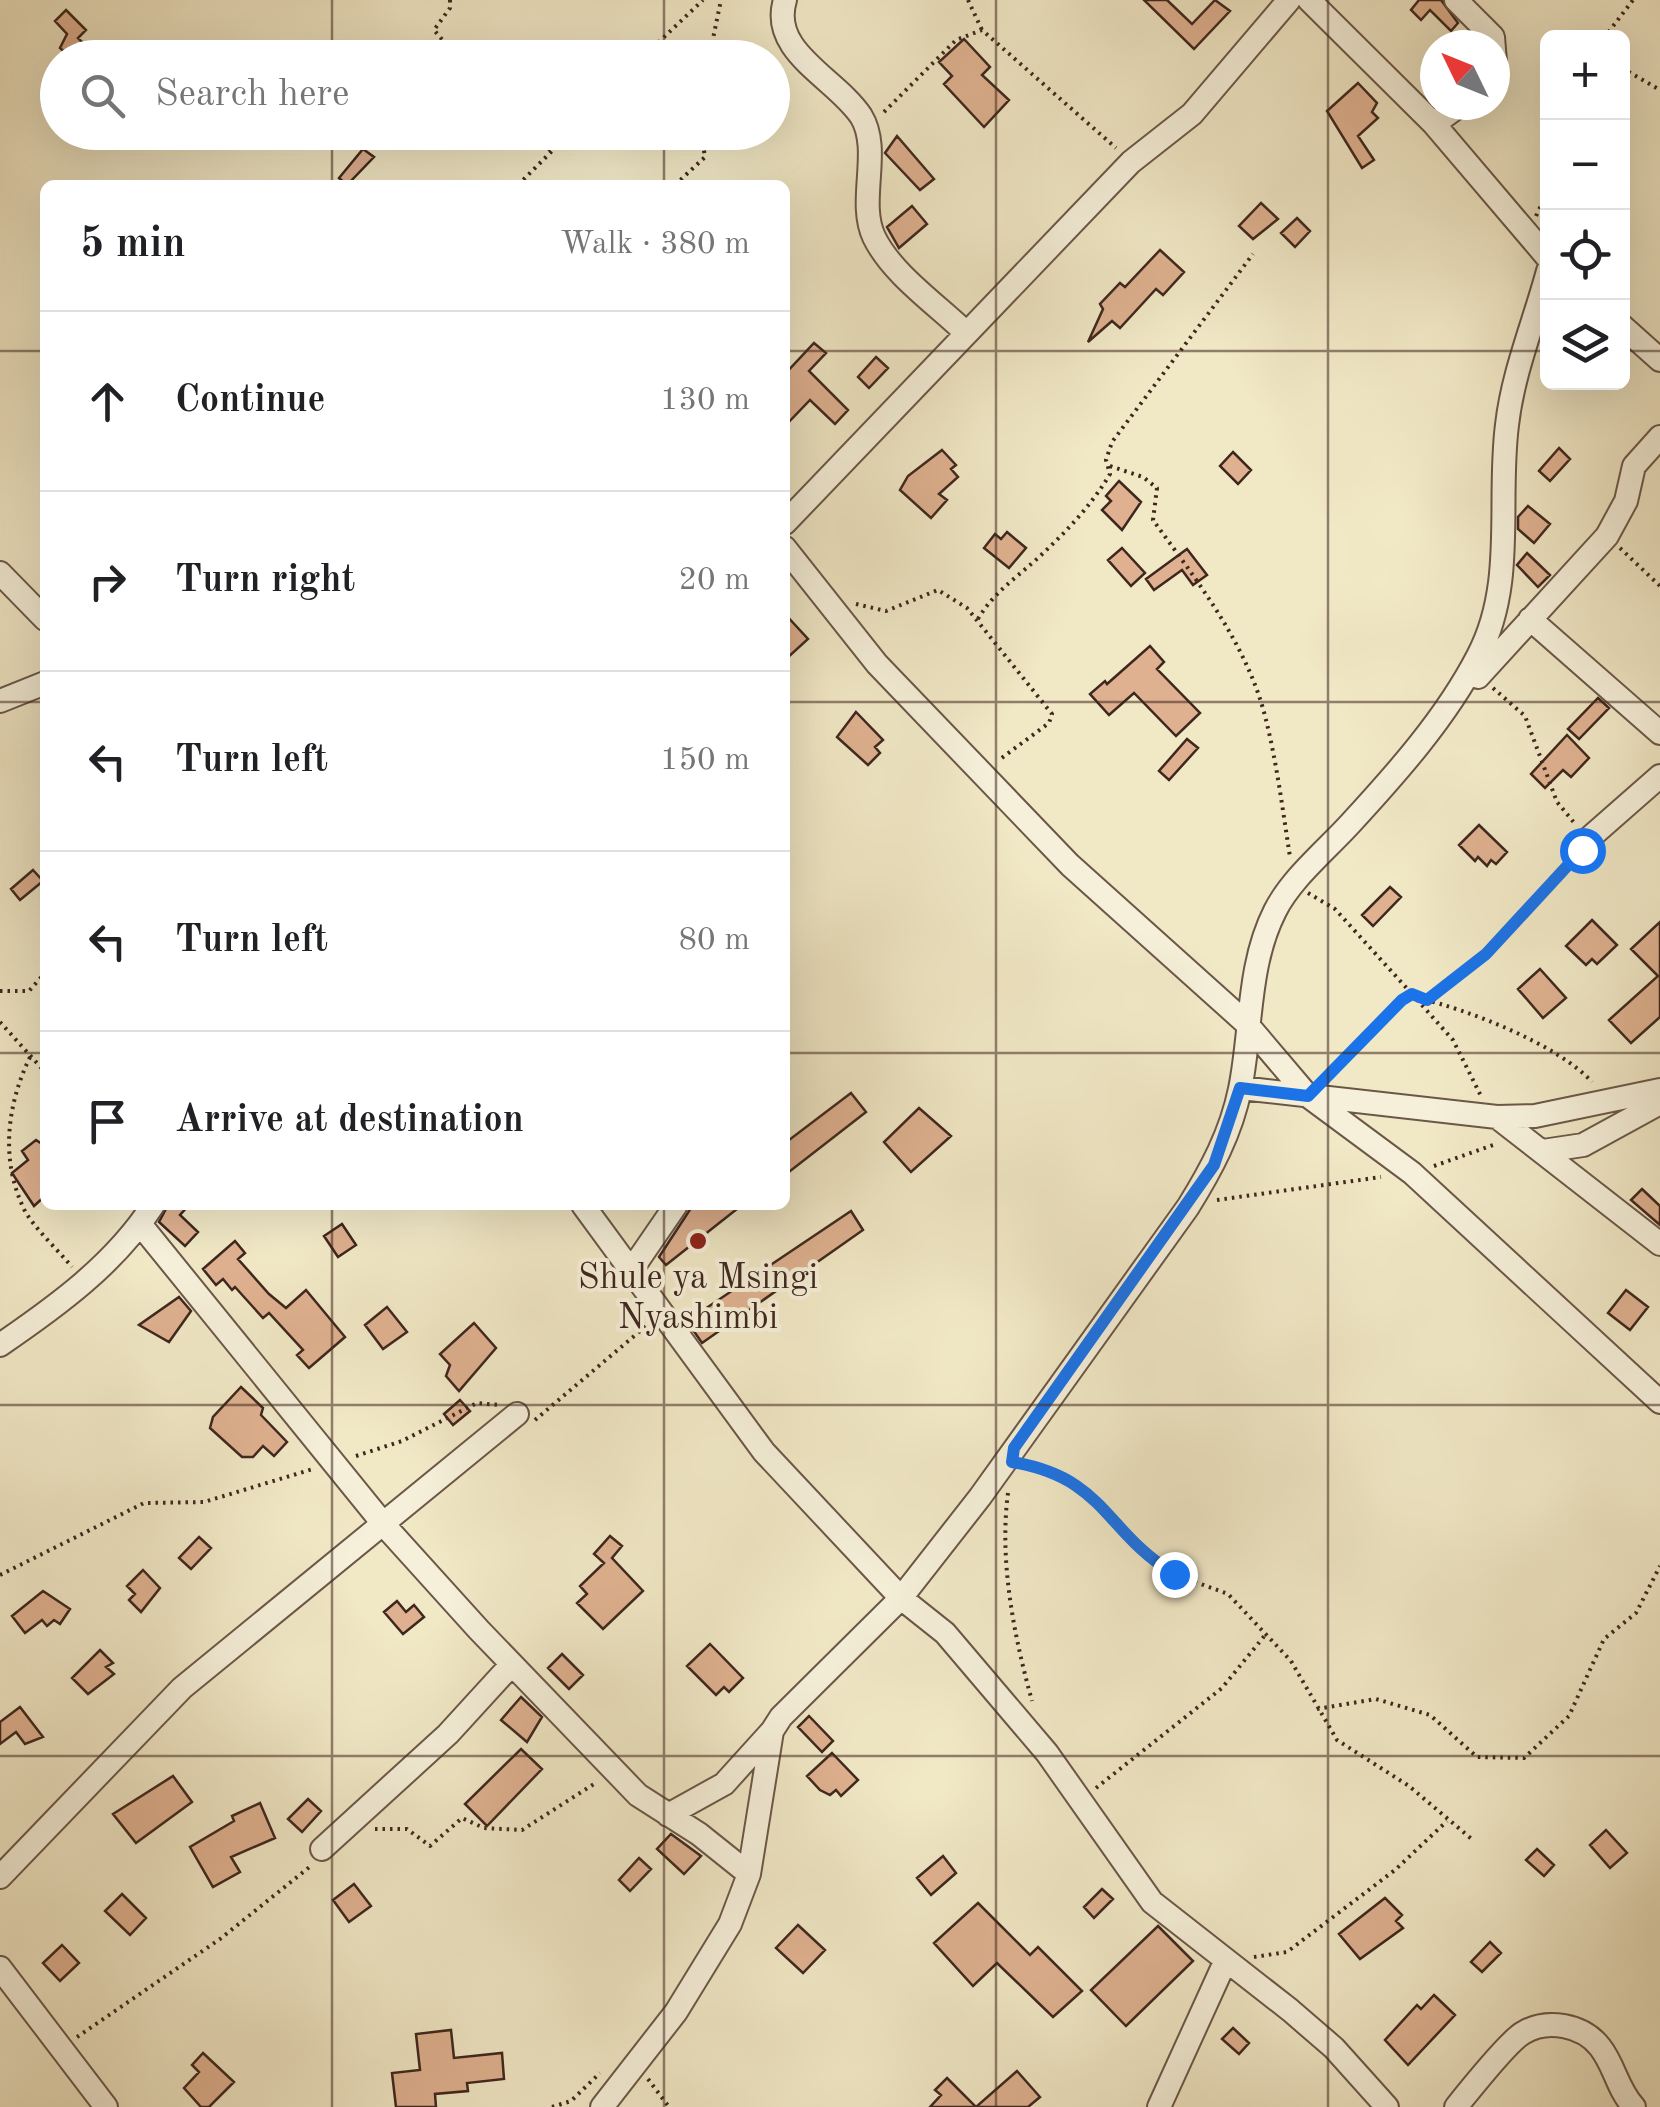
<!DOCTYPE html>
<html lang="en">
<head>
<meta charset="utf-8">
<style>
  :root { --surface:#fff; --page:#f6f6f6; --text:#202124; --muted:#757577; --line:#e0e0e0 }
  body { margin:0; font-family:"Old Standard TT",serif; background:var(--page); color:var(--text) }
  .controls { position:absolute; right:30px; top:30px; display:grid; overflow:hidden; border-radius:15px; box-shadow:0 10px 40px #0002 }
  .controls button { width:90px; height:90px; display:grid; place-items:center; padding:0; border:0; border-bottom:2px solid var(--line); background:var(--surface); color:var(--text); font:50px sans-serif }
  .compass { position:absolute; left:1420px; top:30px; width:90px; height:90px; border-radius:50%; background:var(--surface); box-shadow:0 10px 40px #0002; rotate:313deg }
  .stop { position:absolute; width:30px; height:30px; margin:-22px; border:8px solid #1a73e8; border-radius:50%; background:#fff }
  .stop.end { background:#1a73e8; border-color:#fff; box-shadow:0 2px 10px #0008 }
  .list { margin:0; padding:0; list-style:none }
  h2 { display:flex; justify-content:space-between; align-items:center; height:130px; margin:0; padding:0 40px; font-size:42px }
  h2 small { font-size:32px; font-weight:400; color:var(--muted) }
  .list li { display:grid; grid-template-columns:65px 1fr auto; gap:30px; align-items:center; box-sizing:border-box; height:180px; padding:0 40px; border-top:2px solid var(--line) }
  .list b { display:block; font-size:38px; white-space:nowrap }
  .list em { font-size:32px; font-style:normal; color:var(--muted) }
  .icon { flex:none; width:55px; height:55px; fill:none; stroke:currentColor; stroke-width:2; stroke-linecap:round; stroke-linejoin:round }
  .map { position:relative; flex:none; width:1660px; height:2107px; overflow:hidden }
  .search { position:absolute; background:var(--surface); box-shadow:0 10px 40px #0002; left:40px; top:40px; width:750px; height:110px; display:flex; align-items:center; gap:25px; box-sizing:border-box; padding:0 35px; border-radius:55px; color:var(--muted); font-size:38px }
  .panel { position:absolute; background:var(--surface); box-shadow:0 10px 40px #0002; left:40px; top:180px; width:750px; height:1030px; border-radius:15px }
  .map>svg:first-child { display:block }
</style>
</head>
<body>
<div class="map">
<svg width="1660" height="2107" viewBox="0 0 1660 2107">
  <rect width="100%" height="100%" fill="#f1e8c6"/>
  <filter id="stains"><feTurbulence type="fractalNoise" baseFrequency=".002" numOctaves="4"/><feColorMatrix values="0 0 0 0 .2 0 0 0 0 .09 0 0 0 0 .02 0 0 0 .5 -.17"/></filter>
  <radialGradient id="worn" r=".72"><stop offset=".6" stop-color="#630" stop-opacity="0"/><stop offset="1" stop-color="#630" stop-opacity=".3"/></radialGradient>
  <!-- building -->
  <path fill="#dfb190" stroke="#3e271e" stroke-width="2.5" d="M1144,0H1167L1192,24L1215,0L1230,11L1194,49Z
    M1419,0H1441L1458,23L1451,31L1430,10L1421,20L1411,10Z
    M66,10L86,30L78,38L84,44L71,58L60,48L67,34L55,21Z
    M964,39L990,67L982,75L1009,100L984,127L944,84L952,76L939,62Z
    M1358,83L1377,103L1372,112L1378,118L1358,136L1374,160L1362,168L1327,111Z
    M897,136L934,179L920,190L885,153Z
    M363,149L374,157L347,185L339,178Z
    M1261,203L1278,219L1253,239L1239,226Z
    M912,206L927,224L899,248L887,227Z
    M1297,218L1310,231L1295,247L1281,233Z
    M1160,250L1184,272L1163,295L1156,289L1120,328L1112,321L1088,342L1103,309L1100,304L1120,283L1125,287Z
    M814,343L826,353L809,371L848,410L835,424L810,400L785,426V374Z
    M876,357L888,368L869,388L858,377Z
    M1559,448L1570,459L1550,481L1539,471Z
    M942,450L956,465L951,469L958,477L939,494L947,500L931,518L900,490L908,476Z
    M1233,452L1251,470L1238,484L1220,466Z
    M1119,481L1141,502L1122,530L1102,510L1111,501L1106,496Z
    M1528,506L1550,524L1534,543L1518,529V517Z
    M1007,532L1026,548L1009,568L984,548L995,534L1001,539Z
    M1122,548L1145,573L1131,586L1108,560Z
    M1187,549L1207,575L1193,585L1182,570L1154,590L1146,579Z
    M1527,553L1550,575L1538,587L1517,565Z
    M785,614L808,639L785,660Z
    M1150,646L1164,662L1157,669L1200,713L1176,736L1134,693L1109,715L1090,694L1105,681L1107,684Z
    M1598,698L1609,708L1579,739L1568,729Z
    M856,712L883,740L875,747L880,753L868,765L837,737Z
    M1567,735L1589,758L1571,777L1563,770L1545,788L1531,774Z
    M1187,739L1198,748L1169,780L1159,771Z
    M1479,825L1507,852L1496,864L1491,860L1487,866L1478,857L1475,861L1459,845Z
    M33,870L43,881L20,900L11,889Z
    M1390,887L1401,897L1373,926L1362,915Z
    M1592,920L1617,945L1597,964L1592,959L1586,965L1566,946Z
    M1660,922V1017L1631,1043L1609,1020L1658,976L1631,949Z
    M1540,969L1566,998L1543,1018L1518,989Z
    M851,1093L866,1112L785,1175V1143Z
    M919,1108L951,1136L911,1172L884,1142Z
    M36,1140L45,1146V1196L34,1206L12,1173L28,1160L22,1151Z
    M1642,1189L1660,1206V1225L1631,1200Z
    M168,1205H189L180,1215L198,1232L185,1246L159,1222Z
    M693,1205H742L666,1265L659,1257Z
    M851,1211L863,1230L702,1343L687,1321Z
    M342,1224L356,1245L338,1257L324,1236Z
    M235,1241L245,1253L238,1259L269,1294L286,1308L306,1290L345,1337L309,1368L297,1355L303,1350L269,1313L263,1318L235,1287L232,1290L223,1279L216,1285L203,1269Z
    M1626,1290L1648,1307L1630,1330L1608,1313Z
    M179,1297L191,1311L169,1342L139,1325Z
    M387,1307L407,1332L383,1349L365,1325Z
    M474,1323L496,1348L459,1391L446,1376L450,1365L440,1354Z
    M241,1387L263,1408L261,1415L287,1442L274,1456L263,1446L253,1457H242L210,1428L213,1417Z
    M460,1400L470,1411L453,1425L444,1414Z
    M610,1536L622,1546L612,1558L643,1591L603,1629L577,1603L587,1594L580,1586L604,1563L594,1554Z
    M199,1537L211,1548L191,1569L179,1558Z
    M143,1570L160,1588L141,1612L129,1600L135,1594L127,1586Z
    M43,1591L70,1609L60,1624L54,1620L47,1626L42,1620L25,1633L12,1616Z
    M397,1601L406,1612L414,1605L424,1617L403,1634L384,1612Z
    M710,1644L743,1678L729,1692L724,1687L716,1695L687,1666Z
    M100,1650L113,1663L106,1667L114,1674L88,1694L72,1678Z
    M562,1654L583,1675L569,1689L548,1668Z
    M521,1697L542,1717L527,1742L501,1720Z
    M20,1707L43,1737L25,1744L16,1732L0,1744V1722Z
    M809,1716L833,1741L822,1752L798,1727Z
    M521,1749L542,1769L487,1826L465,1804Z
    M832,1753L858,1780L841,1796L836,1790L830,1795L820,1790L807,1776Z
    M173,1776L192,1802L136,1843L113,1814Z
    M308,1799L321,1811L302,1832L288,1819Z
    M260,1803L275,1838L231,1857L240,1872L213,1887L190,1847L234,1821L232,1816Z
    M1606,1830L1627,1853L1610,1868L1590,1845Z
    M671,1834L701,1856L684,1874L657,1849Z
    M1537,1849L1554,1865L1544,1876L1526,1860Z
    M943,1856L956,1873L931,1895L917,1878Z
    M639,1858L651,1869L630,1891L619,1880Z
    M354,1884L371,1906L349,1922L333,1900Z
    M1102,1889L1113,1899L1094,1918L1084,1907Z
    M122,1894L146,1918L130,1935L105,1911Z
    M1385,1898L1402,1915L1396,1921L1403,1928L1360,1959L1339,1934Z
    M978,1903L1030,1955L1038,1947L1082,1991L1053,2017L997,1963L973,1986L934,1943Z
    M798,1925L825,1950L803,1973L776,1948Z
    M1158,1926L1193,1961L1126,2026L1091,1990Z
    M1490,1942L1501,1953L1482,1972L1471,1962Z
    M62,1945L79,1963L60,1981L43,1963Z
    M1434,1995L1455,2015L1408,2065L1385,2040L1417,2005L1421,2009Z
    M1233,2028L1249,2043L1239,2054L1222,2039Z
    M451,2030L454,2058L502,2053L504,2079L467,2083L468,2091L435,2094L436,2107H396L392,2073L420,2070L416,2034Z
    M203,2053L234,2082L209,2107H201L184,2088L199,2072L192,2065Z
    M1017,2071L1040,2097L1028,2107H976Z
    M947,2078L976,2107H930L941,2095L935,2090Z"/>
  <g fill="none" stroke-linecap="round" stroke-linejoin="round">
    <!-- minor casing -->
    <g stroke="#6b5748" stroke-width="26">
      <path id="minor" d="M785,0C769,52 836,78 861,116C882,150 857,201 874,237C892,274 936,304 965,332
        M1309,0L1434,124
        M1456,0L1493,37L1495,62
        M1460,105L1434,124L1548,258
        M1622,326L1660,360
        M785,523L1131,162L1192,114L1289,0
        M785,548L877,664L1070,865L1246,1023L1308,1096L1412,1173L1660,1402
        M0,573L45,619
        M1530,619L1660,733
        M1478,677L1607,536L1626,501L1634,466L1660,437
        M0,701L45,683
        M1586,841L1660,776
        M1241,1088L1497,1117L1535,1116L1660,1090
        M1497,1117L1660,1244
        M1543,1151L1583,1145L1660,1103
        M583,1205L764,1452L901,1598L945,1633L1047,1753L1152,1902L1290,2010L1334,2048L1387,2107
        M140,1224L385,1526L479,1630L638,1795L699,1834L749,1874
        M632,1269L676,1205
        M0,1345C57,1306 115,1264 153,1205
        M668,1815L724,1784L772,1731
        M322,1849L448,1734L512,1664
        M0,1877L182,1688L517,1414
        M0,1968L106,2107
        M602,2107L676,2012L730,1924L749,1874L772,1731L781,1717L901,1598L980,1497L1188,1207C1211,1170 1231,1133 1240,1089C1252,1031 1247,966 1275,911C1291,879 1325,851 1349,825C1396,774 1446,718 1478,656C1516,584 1497,503 1507,425C1513,372 1534,323 1548,271
        M1159,2107L1225,1962
        M1456,2107C1468,2092 1510,2040 1523,2033C1547,2018 1583,2025 1600,2047C1615,2066 1617,2089 1634,2107"/>
    </g>
    <!-- path -->
    <path stroke="#3e271e" stroke-width="4" stroke-dasharray="2.5 5" stroke-linecap="butt" d="M450,0V8L434,30L458,58
      M968,0L982,30
      M1604,38L1633,0
      M642,58L703,0
      M709,58L721,0
      M1622,68L1660,90
      M884,112L956,40L982,30L1116,148
      M533,132L552,152
      M518,185L571,132
      M675,185L705,157L701,132
      M1536,216L1548,191
      M1110,466L1143,477L1157,488L1153,520C1197,581 1248,645 1266,720C1277,764 1283,812 1290,857
      M1620,548L1660,586
      M856,604L886,611L938,590L967,608L1052,714L1049,723L999,760
      M978,619C993,593 1016,578 1038,558C1065,533 1091,506 1110,474L1106,460L1112,442L1253,254
      M1493,688L1525,716L1557,802L1576,825
      M1308,893L1335,909L1412,994
      M0,991H29L45,973
      M1418,998C1469,1010 1557,1044 1592,1082
      M1427,1000L1486,953L1575,859
      M0,1022L45,1072
      M30,1057C6,1107 0,1163 26,1213C39,1233 57,1249 72,1267
      M1326,1078L1412,994L1453,1040L1481,1096
      M1434,1166L1496,1144
      M1217,1200L1381,1177
      M535,1420L646,1326
      M356,1456L402,1441L477,1403L499,1405
      M1027,1465L1049,1469L1081,1485L1146,1557L1174,1574L1228,1594L1291,1661L1337,1740L1409,1786L1474,1841
      M1008,1493C999,1561 1014,1636 1032,1701
      M0,1575L144,1503L204,1502L313,1469
      M1317,1709L1376,1699L1430,1715L1477,1757L1524,1758L1569,1716L1604,1639L1636,1613L1660,1566
      M1096,1788L1222,1688L1266,1634
      M375,1829H407L430,1846L462,1818L484,1828L522,1830L597,1782
      M1254,1957L1287,1952L1395,1870L1447,1821
      M77,2037L220,1939L312,1865
      M648,2079L669,2107
      M552,2107L571,2101L600,2073"/>
    <!-- minor -->
    <use href="#minor" stroke="#f6f0da" stroke-width="22"/>
  </g>
  <g fill="none" stroke-linecap="round" stroke-linejoin="round">
    <!-- route -->
    <path stroke="#1a73e8" stroke-width="12" d="M1174,1574C1103,1530 1106,1478 1012,1462L1014,1448L1214,1165L1240,1088L1308,1096L1402,1000L1412,994L1427,1000L1486,954L1582,850"/>
  </g>
  <!-- grid -->
  <path fill="none" stroke="#3e271e" stroke-width="2.5" stroke-opacity="0.55" d="M332,0V58M664,0V58M996,0V2107M1328,0V2107M332,132V185M664,132V185M0,351H45M785,351H1548M1622,351H1660M0,702H45M785,702H1660M0,1053H45M785,1053H1660M332,1205V2107M664,1205V2107M0,1405H1660M0,1756H1660"/>
  <!-- markers -->
  <circle fill="#8f2418" stroke="#f6f0da" stroke-width="4" cx="698" cy="1241" r="10"/>
  <g text-anchor="middle" dominant-baseline="central" stroke-width="8" stroke-linejoin="round" paint-order="stroke">
    <!-- poi labels -->
    <g font-size="35" fill="#3e271e" stroke="#f6f0da">
      <text x="698" y="1278">Shule ya Msingi<tspan x="698" dy="40">Nyashimbi</tspan></text>
    </g>
  </g>
  <rect width="100%" height="100%" filter="url(#stains)"/>
  <rect width="100%" height="100%" fill="url(#worn)"/>
</svg>
<div class="controls">
<button>+</button>
<button>−</button>
<button><svg class="icon" aria-label="locate" viewBox="0 0 24 24"><circle cx="12" cy="12" r="6"/><path d="M12 2v4M12 18v4M2 12h4M18 12h4"/></svg></button>
<button><svg class="icon" aria-label="layers" viewBox="0 0 24 24"><path d="M12 4l9 5-9 5-9-5zM3 14l9 5 9-5"/></svg></button>
</div>
<svg class="compass" viewBox="-18 -18 36 36"><path d="M0-13l5 13h-10z" fill="#e53935"/><path d="M0 13l5-13h-10z" fill="#757577"/></svg>
<div class="stop" style="left:1582px;top:850px"></div>
<div class="stop end" style="left:1174px;top:1574px"></div>
<div class="search"><svg class="icon" aria-label="search" viewBox="0 0 24 24"><circle cx="10" cy="10" r="6"/><path d="M15 15l6 6"/></svg>Search here</div>
<section class="panel">
<h2>5 min<small>Walk · 380 m</small></h2>
<ul class="list">
<li><svg class="icon" aria-label="ahead" viewBox="0 0 24 24"><path d="M12 20V5M6 11l6-6 6 6"/></svg><div><b>Continue</b></div><em>130 m</em></li>
<li><svg class="icon" aria-label="right" viewBox="0 0 24 24"><path d="M7 20v-9h11M14 6l5 5-5 5"/></svg><div><b>Turn right</b></div><em>20 m</em></li>
<li><svg class="icon" aria-label="left" viewBox="0 0 24 24"><path d="M17 20v-9H6M10 6l-5 5 5 5"/></svg><div><b>Turn left</b></div><em>150 m</em></li>
<li><svg class="icon" aria-label="left" viewBox="0 0 24 24"><path d="M17 20v-9H6M10 6l-5 5 5 5"/></svg><div><b>Turn left</b></div><em>80 m</em></li>
<li><svg class="icon" aria-label="arrive" viewBox="0 0 24 24"><path d="M6 21V4h12l-3 4 3 4H6"/></svg><div><b>Arrive at destination</b></div></li>
</ul>
</section>
</div>
</body>
</html>
